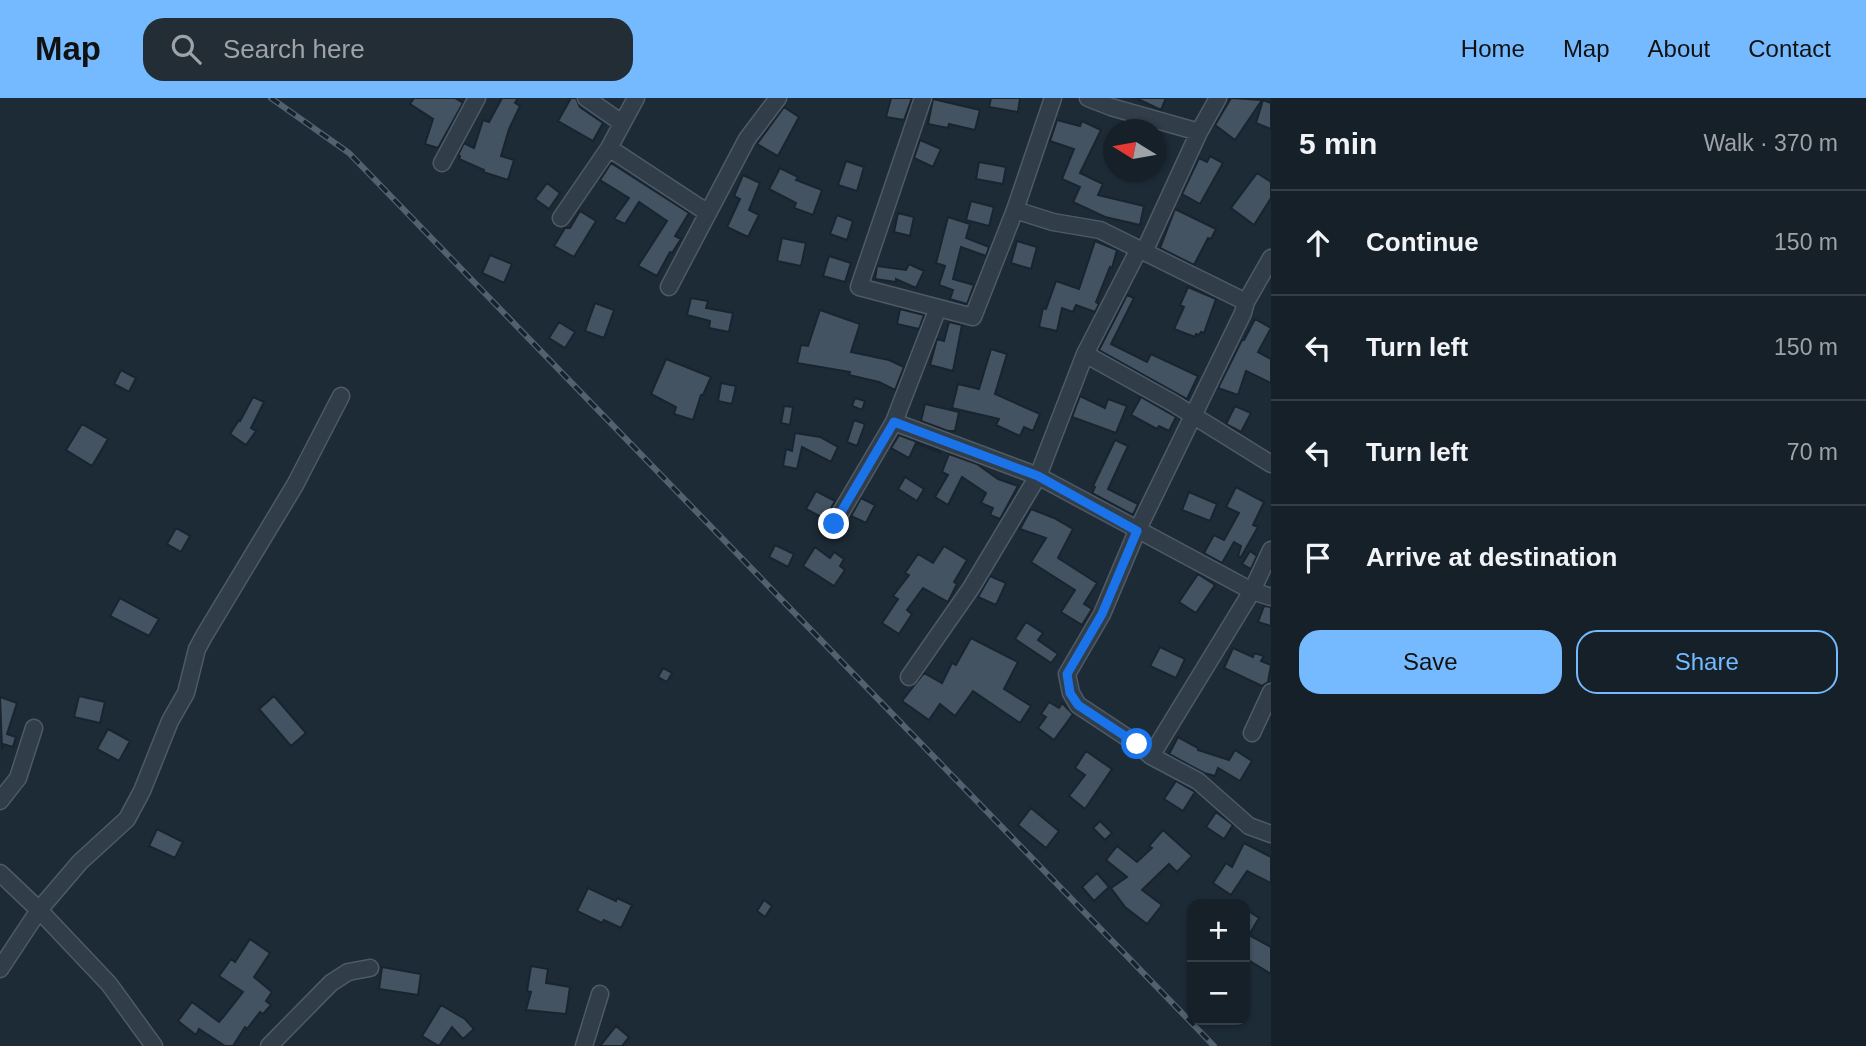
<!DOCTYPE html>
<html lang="en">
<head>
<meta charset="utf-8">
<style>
  :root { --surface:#162029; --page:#232d35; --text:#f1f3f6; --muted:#9ea3a8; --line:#353e46; --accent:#75baff }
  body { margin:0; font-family:Helvetica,sans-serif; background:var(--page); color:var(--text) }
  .controls { position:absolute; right:21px; bottom:21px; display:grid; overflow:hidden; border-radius:14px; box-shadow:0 2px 5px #0004 }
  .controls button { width:63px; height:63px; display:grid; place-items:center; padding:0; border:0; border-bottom:2px solid var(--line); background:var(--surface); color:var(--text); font:35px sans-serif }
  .compass { position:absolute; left:1103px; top:21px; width:63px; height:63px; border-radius:50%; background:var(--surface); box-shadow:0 2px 5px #0004; rotate:281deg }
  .stop { position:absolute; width:21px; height:21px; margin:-16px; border:5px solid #1a73e8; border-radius:50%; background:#fff }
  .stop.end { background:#1a73e8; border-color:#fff; box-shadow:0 2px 7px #0008 }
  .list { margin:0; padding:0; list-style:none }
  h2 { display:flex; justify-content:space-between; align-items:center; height:91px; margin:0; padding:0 28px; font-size:30px }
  h2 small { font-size:23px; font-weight:400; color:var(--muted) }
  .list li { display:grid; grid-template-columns:46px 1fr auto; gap:21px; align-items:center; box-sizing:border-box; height:105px; padding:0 28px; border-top:2px solid var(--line) }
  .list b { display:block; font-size:26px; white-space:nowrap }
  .list em { font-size:23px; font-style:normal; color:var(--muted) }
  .actions { display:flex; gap:14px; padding:21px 28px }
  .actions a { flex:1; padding:16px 0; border:2px solid var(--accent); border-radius:21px; text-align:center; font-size:24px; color:var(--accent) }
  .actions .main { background:var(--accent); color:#111 }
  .icon { flex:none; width:38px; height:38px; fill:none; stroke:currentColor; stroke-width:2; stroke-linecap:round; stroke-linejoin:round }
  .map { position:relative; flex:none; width:1271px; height:948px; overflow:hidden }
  header { display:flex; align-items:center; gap:42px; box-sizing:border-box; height:98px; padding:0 35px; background:var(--accent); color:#111 }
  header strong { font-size:33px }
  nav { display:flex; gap:38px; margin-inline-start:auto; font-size:24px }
  .search { width:490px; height:63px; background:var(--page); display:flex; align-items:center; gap:18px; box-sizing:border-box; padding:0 24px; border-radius:21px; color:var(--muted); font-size:26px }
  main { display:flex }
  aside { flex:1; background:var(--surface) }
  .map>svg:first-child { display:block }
</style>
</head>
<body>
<header>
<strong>Map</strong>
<div class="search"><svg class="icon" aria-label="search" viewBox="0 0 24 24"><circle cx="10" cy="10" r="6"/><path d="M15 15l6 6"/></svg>Search here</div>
<nav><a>Home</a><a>Map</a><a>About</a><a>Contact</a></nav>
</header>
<main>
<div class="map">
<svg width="1271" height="948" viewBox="0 0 1271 948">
  <rect width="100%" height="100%" fill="#1d2b37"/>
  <!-- building -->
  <path fill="#435362" stroke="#19242e" stroke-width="2" d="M414,0H455L463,5L438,50L425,46L433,21L410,6Z
    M502,0H518L515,5L520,8L509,31L501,58L514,62L508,82L483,74L484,72L459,61L460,58L458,57L464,45L474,50L483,22L489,24Z
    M571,0H576L580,9L603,25L593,43L558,23Z
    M891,0H912L904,22L886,19Z
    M991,0H1020L1018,14L989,9Z
    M1136,0H1166L1161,12Z
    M1231,0L1262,2L1235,42L1215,27Z
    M933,1L980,12L975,32L949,26L948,30L928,26Z
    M1263,2L1271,5V31L1256,25Z
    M784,9L799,19L778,58L757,46Z
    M1057,22L1080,28L1082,23L1101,32L1080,75L1103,86L1098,97L1144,108L1140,127L1105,119L1073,104L1080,89L1062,81L1074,51L1050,43Z
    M920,42L941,51L933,69L914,60Z
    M1210,58L1223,65L1200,106L1182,96L1199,60L1207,64Z
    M846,63L864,69L857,93L838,87Z
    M979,64L1006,69L1003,86L976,81Z
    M611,65L689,115L675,138L681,141L672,155L670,154L657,178L638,168L667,123L639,104L625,126L614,121L629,100L600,82Z
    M780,70L798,79L796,82L822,92L813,117L794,110L796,105L769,91Z
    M1257,75L1271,84V100L1254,127L1231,110Z
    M743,77L760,85L749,112L759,117L748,139L727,129L740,101L734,98Z
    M547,85L560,95L549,111L535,101Z
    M971,103L994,109L989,128L966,122Z
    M1175,111L1216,131L1211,141L1208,140L1194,167L1160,150Z
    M580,113L596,123L574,159L554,148L565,130H570Z
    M898,115L914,119L910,138L894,134Z
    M837,117L853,123L847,142L830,136Z
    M948,119L970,126L966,140L989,149L986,158L961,149L953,181L974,187L967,206L950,201L953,192L939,187L945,168L936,165Z
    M782,140L806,145L801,168L777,163Z
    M1017,143L1037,149L1031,171L1011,165Z
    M1095,143L1117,152L1112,170L1110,169L1096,204L1099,206L1095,214L1076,207L1073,214L1062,210L1057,233L1039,229L1043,210L1046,211L1056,183L1079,191Z
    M490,157L512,166L504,185L482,175Z
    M829,158L851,165L845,184L823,178Z
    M909,166L924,173L916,190L896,181V184L875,181L877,168L906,172Z
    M1188,189L1216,201L1204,235L1201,234L1199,237L1196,236L1195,239L1174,231L1184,209L1180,207Z
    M1127,197L1134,200L1111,246L1147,264L1151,256L1198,278L1187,301L1099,252Z
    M691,200L708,203L706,210L733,215L729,234L709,230L710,223L687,217Z
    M595,205L614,212L604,240L585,233Z
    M900,211L924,217L919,231L897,226Z
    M820,212L860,226L851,254L889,262L904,269L895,292L879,284L849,277L850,274L797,265L801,247L808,248Z
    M1255,221L1271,230L1258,254L1271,261V285L1246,273L1238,297L1218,290L1242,242H1244Z
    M559,224L575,234L565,250L549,240Z
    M949,224L962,227L953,273L930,267L937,241L944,243Z
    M991,251L1007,256L995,296L1040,316L1033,333L1024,329L1020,338L996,327L999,321L952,310L958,286L979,291Z
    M666,261L711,279L703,297H701L693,322L674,316L676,309L651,296Z
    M121,272L136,280L129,294L114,286Z
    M721,285L736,288L732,306L718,303Z
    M1080,298L1105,310L1108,301L1127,308L1116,335L1072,319Z
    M253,299L264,304L251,330L256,333L246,347L230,336L239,322L240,323Z
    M1141,299L1176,319L1169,333L1159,328L1157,331L1131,317Z
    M855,300L865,303L862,312L852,308Z
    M925,306L959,314L955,333H948L921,323Z
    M784,308L793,309L790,327L781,325Z
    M1235,308L1251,315L1241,334L1226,326Z
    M854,322L865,326L857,348L847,344Z
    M82,326L108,341L92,368L66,352Z
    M795,335L820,339L838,349L831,364L802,349L797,371L783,368L786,351L792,353Z
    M899,337L941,353L940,355L916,345L909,360L891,350Z
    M1115,342L1128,348L1108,391L1138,406L1133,417L1092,395L1095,389L1093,388Z
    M949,356L977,366L998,381L1018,388L1000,421L990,417L993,410L981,405L986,395L962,379L948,407L935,399L948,377L942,374Z
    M905,379L924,391L917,403L898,391Z
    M1236,389L1264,404L1253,427L1258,429L1241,459L1238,458L1241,448L1234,444L1222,465L1204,455L1214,437L1224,442L1239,415L1226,409Z
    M816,393L835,403L825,421L806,411Z
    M1189,394L1217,406L1210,423L1182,412Z
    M861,400L875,407L866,425L851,418Z
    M1031,411L1054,420L1073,431L1058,460L1097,485L1084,506L1092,511L1082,527L1061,514L1075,492L1031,464L1046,440L1020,431Z
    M176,430L190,438L181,454L167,446Z
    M775,447L794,456L788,469L769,459Z
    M944,448L967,462L954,484L957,486L948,504L923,490L907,512L912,516L899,536L882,525L898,501L893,498L909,477L905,475L918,456L933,465Z
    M815,449L830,460L834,454L844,461L840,468L845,472L834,488L803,468Z
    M1250,453L1257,458L1251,471L1242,466Z
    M1198,476L1215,487L1196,515L1179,504Z
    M990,478L1006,485L996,507L978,499Z
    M120,500L159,521L149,538L110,518Z
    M1264,508L1271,509V528L1258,524Z
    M1026,524L1043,535L1038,542L1058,556L1051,565L1015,541Z
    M971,540L1018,564L1004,591L1031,608L1020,625L973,593L955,618L940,606L929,622L902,603L924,575L942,585L952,565L956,567Z
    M1160,549L1185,561L1176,580L1150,568Z
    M1233,550L1253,559L1254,555L1264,558L1261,563L1271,567L1268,584L1262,588L1224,570Z
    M663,570L672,575L667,584L658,579Z
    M79,598L105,604L100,625L74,619Z
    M274,598L306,635L291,648L259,611Z
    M0,599L17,605L7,636L16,639L13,649L3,646L2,651Z
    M1049,604L1059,610L1062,605L1073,616L1054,642L1038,630L1046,619L1041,616Z
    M108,631L130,643L119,663L97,651Z
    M1178,639L1198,650V652L1229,662L1235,652L1252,663L1240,683L1218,670L1215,678L1204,675L1169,656Z
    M1086,653L1112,671L1085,711L1069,698L1085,677L1075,670Z
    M1176,683L1195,694L1183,713L1164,701Z
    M1031,710L1059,733L1046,750L1018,727Z
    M1216,714L1233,727L1224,741L1206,729Z
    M1100,723L1112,735L1105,742L1093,730Z
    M157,731L183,744L175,760L149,748Z
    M1163,732L1192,758L1177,774L1169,766L1142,792L1162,807L1147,826L1125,809L1111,790L1127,779L1106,762L1117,748L1137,764L1152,750L1149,748Z
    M1244,745L1271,759V785L1247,773L1231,797L1213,785L1226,765L1232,769Z
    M1097,775L1109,789L1094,803L1082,789Z
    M588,790L616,803L617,800L632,807L621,830L604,822L602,825L577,813Z
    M764,802L772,808L765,819L757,813Z
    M1245,811L1259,820L1249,837L1271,849V876L1245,860Z
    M250,841L270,855L254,879L272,894L266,903L271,907L263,916L260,914L247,931L245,929L233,948H225L199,931L196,937L178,923L192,904L219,924L224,918L243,894L219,878L231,861L235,864Z
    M531,868L548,871L546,885L570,889L566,916L526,912L531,894L527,893Z
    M382,869L421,876L418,897L379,891Z
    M441,907L465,921L474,931L463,941L452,929L439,948L422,938Z
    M616,928L629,939L622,948H600Z"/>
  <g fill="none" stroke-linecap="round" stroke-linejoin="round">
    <!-- minor casing -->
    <g stroke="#4e5b66" stroke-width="19">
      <path id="minor" d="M586,0L622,25
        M923,0L859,189L973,219L1015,112L1053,0
        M1088,0L1111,9L1199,34
        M609,50L708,115
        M442,65L477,0
        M1015,112L1053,124L1100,132L1246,204
        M561,120L609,50L636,0
        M1144,154L1199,34L1218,0
        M1271,160L1246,204L1243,215L1137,433L1102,516L1067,576L1071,595L1078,607L1137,646L1151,658L1198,683L1249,728L1271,736
        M669,189L747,41L778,0
        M1085,256L1173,305L1271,366
        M894,324L1038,378L1085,256L1139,151
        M834,426L894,324L938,210
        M909,579L971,490L1038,378L1252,493L1271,499
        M1252,635L1271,594
        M1151,658L1252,493L1271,452
        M0,703L18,680L34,630
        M0,775L39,812L109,886L154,948
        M0,871L39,812L80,764L127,721L142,693L170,623L186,595L197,551L204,538L295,387L341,298
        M269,948L331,885L348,874L370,870
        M584,948L600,896"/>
    </g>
    <!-- minor -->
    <use href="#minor" stroke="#313d48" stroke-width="16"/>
    <!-- rail casing -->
    <g stroke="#52616f" stroke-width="6">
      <path id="rail" d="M271,0L349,55L1214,948"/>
    </g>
    <!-- rail -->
    <use href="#rail" stroke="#17222c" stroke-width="3.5" stroke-dasharray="10" stroke-linecap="butt"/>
  </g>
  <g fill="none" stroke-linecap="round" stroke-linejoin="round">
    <!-- route -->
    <path stroke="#1a73e8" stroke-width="9" d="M834,426L894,324L1038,378L1137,433L1102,516L1067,576L1070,595L1078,607L1137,646"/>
  </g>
</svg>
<div class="controls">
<button>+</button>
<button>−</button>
</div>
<svg class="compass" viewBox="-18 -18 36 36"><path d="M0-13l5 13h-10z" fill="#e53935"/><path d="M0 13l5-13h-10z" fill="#9ea3a8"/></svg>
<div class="stop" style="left:1137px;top:646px"></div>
<div class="stop end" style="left:834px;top:426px"></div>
</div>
<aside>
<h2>5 min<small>Walk · 370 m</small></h2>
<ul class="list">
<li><svg class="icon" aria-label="ahead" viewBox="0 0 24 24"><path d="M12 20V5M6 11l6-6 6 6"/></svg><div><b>Continue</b></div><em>150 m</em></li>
<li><svg class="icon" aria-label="left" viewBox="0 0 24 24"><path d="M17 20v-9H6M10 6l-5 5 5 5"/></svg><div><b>Turn left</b></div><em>150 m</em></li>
<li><svg class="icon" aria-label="left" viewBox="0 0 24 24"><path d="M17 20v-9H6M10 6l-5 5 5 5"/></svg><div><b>Turn left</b></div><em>70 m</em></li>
<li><svg class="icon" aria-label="arrive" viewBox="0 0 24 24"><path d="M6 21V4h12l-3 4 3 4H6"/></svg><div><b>Arrive at destination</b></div></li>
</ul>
<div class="actions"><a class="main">Save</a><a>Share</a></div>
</aside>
</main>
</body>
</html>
